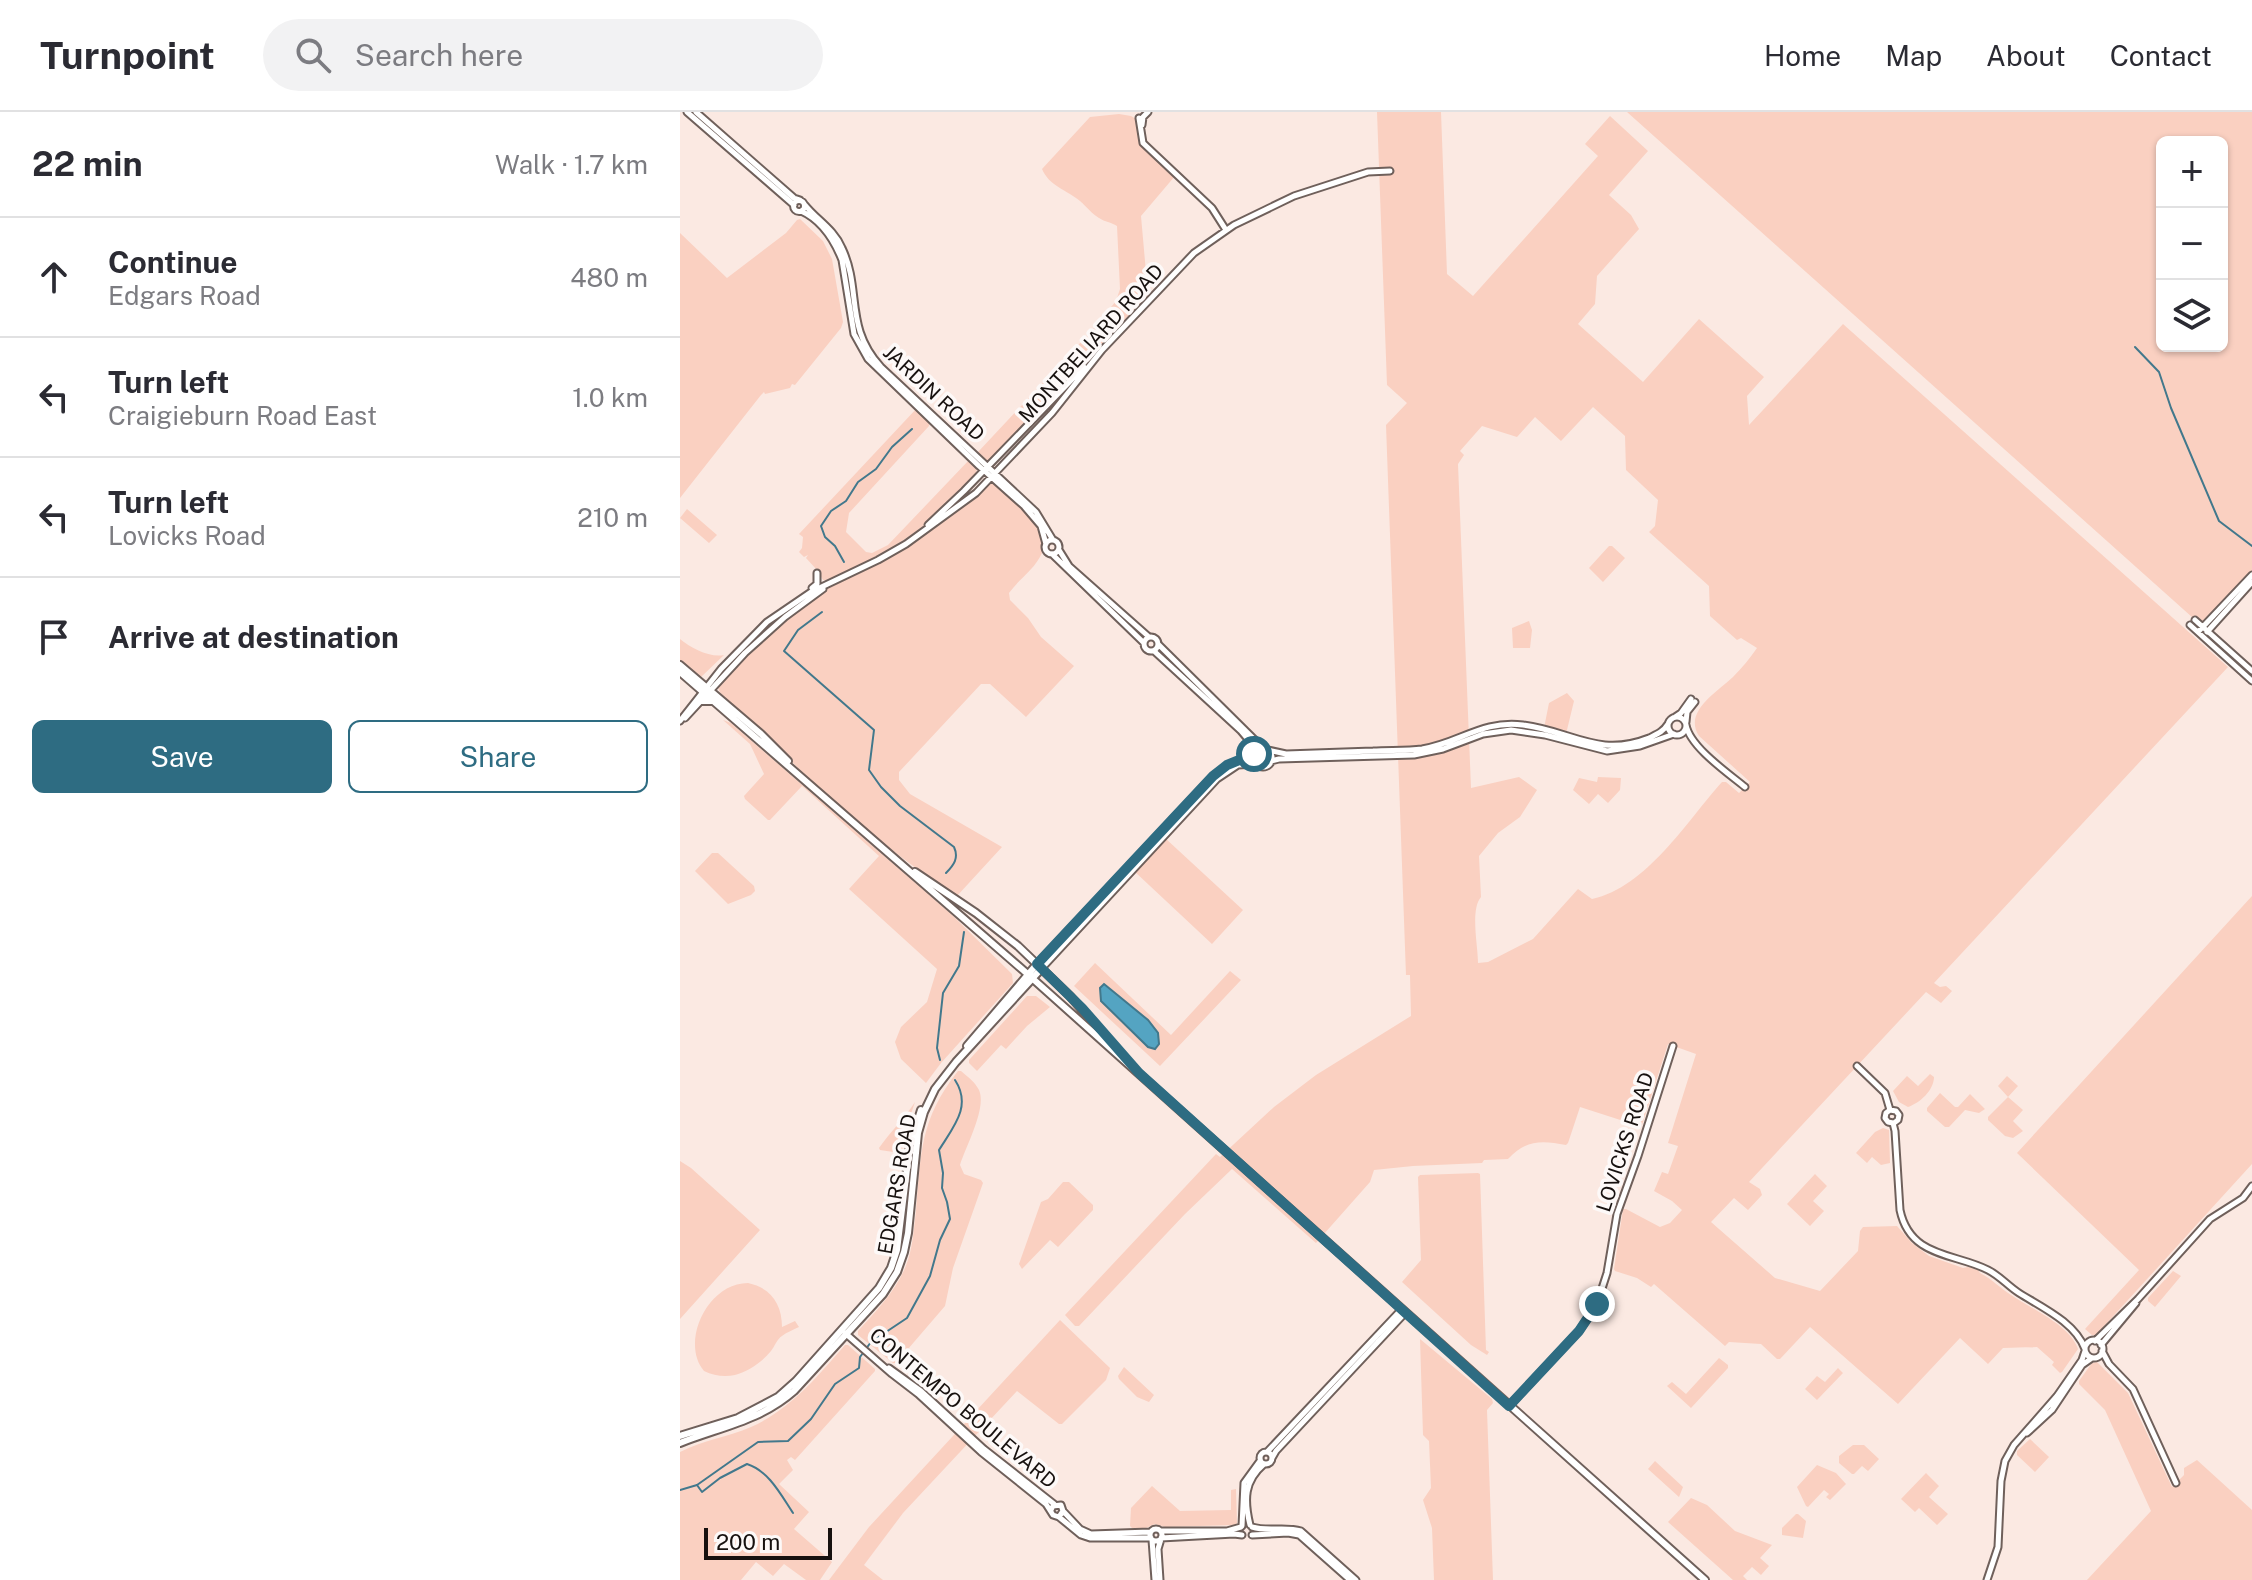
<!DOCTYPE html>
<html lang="en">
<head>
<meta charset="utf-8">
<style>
  :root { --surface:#fff; --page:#f2f2f3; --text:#2b2b33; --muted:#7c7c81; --line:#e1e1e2; --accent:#2e6c82 }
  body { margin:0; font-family:"Public Sans",sans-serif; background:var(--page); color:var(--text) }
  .controls { position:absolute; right:24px; top:24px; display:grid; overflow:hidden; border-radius:12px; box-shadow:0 2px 6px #0004 }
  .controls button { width:72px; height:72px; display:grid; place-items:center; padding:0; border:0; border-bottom:2px solid var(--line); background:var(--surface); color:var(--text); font:40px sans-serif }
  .scale { position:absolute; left:24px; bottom:20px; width:128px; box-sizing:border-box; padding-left:8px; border:4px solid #17110f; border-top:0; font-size:22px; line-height:28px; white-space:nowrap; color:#17110f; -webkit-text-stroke:6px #fdf9f8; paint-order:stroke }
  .stop { position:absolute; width:24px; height:24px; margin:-18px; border:6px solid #2e6c82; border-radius:50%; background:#fff }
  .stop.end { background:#2e6c82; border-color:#fff; box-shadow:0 2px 8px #0008 }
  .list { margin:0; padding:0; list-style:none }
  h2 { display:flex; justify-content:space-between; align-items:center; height:104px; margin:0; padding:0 32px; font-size:34px }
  h2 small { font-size:26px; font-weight:400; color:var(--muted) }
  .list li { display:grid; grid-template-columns:52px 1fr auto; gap:24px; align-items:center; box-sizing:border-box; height:120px; padding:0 32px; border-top:2px solid var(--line) }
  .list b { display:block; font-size:30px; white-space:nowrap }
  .list p { margin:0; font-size:26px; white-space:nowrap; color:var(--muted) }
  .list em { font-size:26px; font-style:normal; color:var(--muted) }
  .actions { display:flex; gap:16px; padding:24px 32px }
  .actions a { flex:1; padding:18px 0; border:2px solid var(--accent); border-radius:12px; text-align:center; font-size:28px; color:var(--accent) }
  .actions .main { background:var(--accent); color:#fff }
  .icon { flex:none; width:44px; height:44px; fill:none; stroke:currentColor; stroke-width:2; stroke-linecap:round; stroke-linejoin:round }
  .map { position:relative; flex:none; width:1572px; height:1468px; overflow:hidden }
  header { display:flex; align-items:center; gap:48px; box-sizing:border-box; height:112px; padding:0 40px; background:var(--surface); border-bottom:2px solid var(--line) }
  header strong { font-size:38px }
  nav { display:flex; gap:44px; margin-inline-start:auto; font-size:28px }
  .search { width:560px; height:72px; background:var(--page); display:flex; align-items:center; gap:20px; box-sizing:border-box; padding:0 28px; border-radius:44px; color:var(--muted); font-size:30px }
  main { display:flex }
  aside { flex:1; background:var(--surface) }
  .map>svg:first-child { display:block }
</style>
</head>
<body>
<header>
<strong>Turnpoint</strong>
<div class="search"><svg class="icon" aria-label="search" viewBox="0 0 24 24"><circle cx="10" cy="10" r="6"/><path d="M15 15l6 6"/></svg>Search here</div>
<nav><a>Home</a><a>Map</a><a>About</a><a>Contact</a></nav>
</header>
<main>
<aside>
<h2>22 min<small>Walk · 1.7 km</small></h2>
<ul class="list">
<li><svg class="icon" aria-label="ahead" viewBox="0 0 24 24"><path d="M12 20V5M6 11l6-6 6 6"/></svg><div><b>Continue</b><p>Edgars Road</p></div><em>480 m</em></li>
<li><svg class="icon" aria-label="left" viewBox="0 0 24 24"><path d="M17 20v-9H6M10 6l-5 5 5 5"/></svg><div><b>Turn left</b><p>Craigieburn Road East</p></div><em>1.0 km</em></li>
<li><svg class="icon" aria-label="left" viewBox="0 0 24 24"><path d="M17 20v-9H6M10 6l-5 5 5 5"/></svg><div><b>Turn left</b><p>Lovicks Road</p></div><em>210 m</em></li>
<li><svg class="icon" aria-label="arrive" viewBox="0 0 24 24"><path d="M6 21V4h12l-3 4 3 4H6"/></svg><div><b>Arrive at destination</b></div></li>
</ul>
<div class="actions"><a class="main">Save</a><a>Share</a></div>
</aside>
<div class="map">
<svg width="1572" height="1468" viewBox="0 0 1572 1468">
  <rect width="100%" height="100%" fill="#fbe9e2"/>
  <!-- green -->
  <path fill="#fad0c1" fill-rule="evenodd" d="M697,0H761L767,162L793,184L918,44L905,32L930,4L968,39L929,83L951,103L959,117L917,164L915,192L898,212L963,270L1019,207L1084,265L1067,284L1069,313L1163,212L1548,555L1254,871L1260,875L1266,874L1272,879L1261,891L1246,880L1069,1070L1080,1077L1082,1083L1068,1098L1054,1086L1031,1110L1095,1166L1140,1179L1178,1139L1180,1119L1183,1115L1217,1114L1232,1131L1249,1144L1283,1156L1288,1155L1298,1158L1300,1161C1312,1167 1320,1176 1331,1183C1351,1197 1390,1213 1398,1237L1382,1260L1380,1261L1372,1253L1374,1250L1357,1235L1323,1236L1308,1252L1280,1226L1218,1292L1130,1215L1100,1247H1097L1081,1232L1049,1230L1045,1234L974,1172L971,1175L957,1166L935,1159L934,1157L943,1097H946L980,1115L990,1111L1002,1098L992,1089L974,1079L982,1060L988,1062L998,1034L988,1031L1016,942L988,932L962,1013L959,1014L900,995L888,1031L886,1033C861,1028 846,1028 828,1047L804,1048L802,1051L733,1054L694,1058L690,1070L636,1131L552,1057L505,1102L399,1214H395L385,1203L536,1042L540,1045L594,995L636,963L731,904L730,863H726L706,313L727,291L707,273ZM913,295L945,324L946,358L978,388L975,414L969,420L1029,474L1030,504L1057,528L1061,526L1077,536C1070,546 1062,556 1053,565C1037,580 1003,600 1019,624L1070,670L1059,681L1046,670H1042C1006,710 967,775 912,787L898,777L853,827L808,850L798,851C798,833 790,798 801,785L799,744L818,721L840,705L857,678L839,665L791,676L778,352L784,343L780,339L802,314L837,325L855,305L881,329Z
    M947,0H1572V459L1522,514ZM1482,30H1542V234H1482Z
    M439,2L451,4L456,7L462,34L495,64L461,104L468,183L313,347L306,349L298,340L415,215L436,189L440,177L437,114C431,110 425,110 419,106C412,102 407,95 400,89C387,78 369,74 362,57L410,5Z
    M120,107L143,129L152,147L163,210L161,216L115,273L112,272L110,276L85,282L84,280L81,283L0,386V121L47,166L106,121L117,108Z
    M237,296L250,308L249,314L169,401L166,420L186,440L192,441L208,433L290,347L297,357L296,361C252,416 212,438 150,468H143L137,458L126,446L128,443L124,445L119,440L122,436L123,425L119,422Z
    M311,365C328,381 374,416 362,441C355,457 339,467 329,481L330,488L348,506L361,525L394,554L346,605L310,572H301L219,660V668L230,682L322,735L277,784C222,749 172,707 124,662C112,651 102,638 90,627C73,612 47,597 38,576L39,572L54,555L112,501L151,474L226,435L297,382Z
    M7,397L37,423L29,431L0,406Z
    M929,434H932L945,446L923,470L909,456Z
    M849,509L852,518L850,536H833L832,516Z
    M0,527C11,536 30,546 44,543L20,566L0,549Z
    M887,581L894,589L886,622L864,616L869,591Z
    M43,608L51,611L271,802L332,862L333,871L261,951L246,971L221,947L215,930L221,915L247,890L257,857L169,777L199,744L122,674L90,708H88L65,687L64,684L84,662L70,632Z
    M918,665L941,666L940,678L928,691L918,682L909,692L893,678L899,666L917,670Z
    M485,726L563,798L532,832L454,759Z
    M32,741H38L74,774L75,779L71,783L48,792L15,759Z
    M1572,784V1052L1416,1223H1412L1405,1217L1459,1158L1337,1041Z
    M415,851L491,923L550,859L561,868L480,954L394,874Z
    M347,884H356L370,895L347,914L326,937L321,933L297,959L289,951V948Z
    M278,959H281C288,965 295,970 299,978C307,996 286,1034 280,1053L284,1062L301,1068L303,1071L273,1156L265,1194L216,1251H213L178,1223V1219C197,1198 219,1176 228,1148C233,1133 234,1115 236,1099C241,1041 240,1007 278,959Z
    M1250,962L1254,965C1254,978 1240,991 1228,995L1219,990L1213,979L1227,964L1238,974Z
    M1327,964L1338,974L1328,985L1343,998L1333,1009L1343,1019L1333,1026L1325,1024L1308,1008V1005L1328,985L1318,974Z
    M1260,981L1275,995H1278L1290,982L1305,997L1299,1001L1285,998L1269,1015H1265L1247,999V996Z
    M235,990L225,1020L222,1039L220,1041L200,1038L199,1036C210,1020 224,1007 235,990Z
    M1203,1016L1209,1018L1210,1051L1201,1053L1192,1045L1187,1051L1176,1041L1195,1020Z
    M0,1049L11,1056L80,1118L0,1207Z
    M798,1061L800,1062L806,1238L809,1240L807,1243L791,1233L722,1170L741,1148L738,1065L740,1063Z
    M1135,1062L1147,1074L1133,1089L1144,1099L1130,1114L1107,1092Z
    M383,1070H389L413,1093V1098L378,1135L370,1128L342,1157L339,1152L361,1090L368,1087Z
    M1493,1159L1501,1164L1475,1195L1468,1189V1186Z
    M68,1171C91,1176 102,1192 102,1215L115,1209L119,1215C113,1218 107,1220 102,1224C97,1227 95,1234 91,1239C82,1250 69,1259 55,1263C45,1265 34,1264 24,1259C0,1231 27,1171 68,1171Z
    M380,1208L430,1256L426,1268L382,1312H379L337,1279L223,1401L184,1453L203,1468H149L189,1415Z
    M740,1227L812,1287L813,1291L807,1298L813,1468H754L752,1416L743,1388L751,1376L749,1329L743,1323Z
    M165,1233H168L195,1257V1259L115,1348L111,1345L107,1348L113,1358L99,1372L129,1400L114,1417L152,1450L140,1468H126L104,1452L93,1464L76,1450L61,1468H0V1340C23,1328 48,1325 71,1315C111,1297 137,1265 165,1233Z
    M1039,1246L1048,1253V1256L1011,1296L987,1274L992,1270L1006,1282Z
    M1417,1250L1448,1281L1492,1375L1504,1363V1356L1517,1348L1572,1398V1468H1407L1471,1399L1425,1298L1399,1272V1269L1412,1251Z
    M444,1255L474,1283L469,1290L457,1285L439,1267L438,1264Z
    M1158,1256L1163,1261L1137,1288L1125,1277L1137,1264L1145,1270Z
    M1350,1327L1369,1345L1355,1360L1337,1343V1339Z
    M1173,1333H1184L1199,1347L1188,1359L1182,1354L1174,1362H1172L1159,1351V1344Z
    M975,1349L1003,1375L999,1385L968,1357Z
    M1137,1353L1156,1361L1166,1372L1150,1388L1146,1385L1149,1382L1144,1378L1128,1395L1126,1394L1117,1375Z
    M1246,1361L1259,1374L1249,1385L1268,1402L1257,1413L1239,1396L1235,1400L1221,1387Z
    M472,1374L500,1399L551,1398V1378L556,1377L557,1411L555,1413L485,1415L475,1412L466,1416H452L450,1414L451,1396Z
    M1011,1386L1027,1393L1055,1419L1092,1433L1080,1446L1089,1454L1081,1463L1072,1455L1063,1464L1067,1468H1053L988,1410Z
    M1116,1402H1118L1126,1409L1123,1426L1102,1423V1416Z"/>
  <!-- water -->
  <path fill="#54a4c2" stroke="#42788c" stroke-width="2" d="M424,872L468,908L478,921L479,932L475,937L468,935L421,889L420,876Z"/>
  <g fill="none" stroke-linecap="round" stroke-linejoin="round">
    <!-- stream -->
    <path stroke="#42788c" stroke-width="2" d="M1455,235L1479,260L1491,296L1539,409L1572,434
      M164,450L155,434L145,425L141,414L151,399L166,389L178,370L196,357L212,335L232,317
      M142,500L118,518L104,539L194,618L189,658L201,675L220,694L274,735C279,746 274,753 266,761
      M260,948L257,936L263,881L279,854L284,820
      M17,1373L22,1380L40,1366L67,1352C89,1359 101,1383 113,1401
      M0,1378L17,1373L78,1330L108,1329L131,1307L155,1272L179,1256L180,1245L191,1230L227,1206L250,1164L260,1128L270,1107L267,1090L262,1076L263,1061L259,1038C274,1014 292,994 275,968"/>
    <!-- minor casing -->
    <g stroke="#6f605b" stroke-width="9">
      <path id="minor" d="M7,0L114,93
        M16,0L114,86L120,88
        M459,6L463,31L532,96L546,118
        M462,13L463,5L468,0
        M113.5 94a5.5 5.5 0 1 1 11 0a5.5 5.5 0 1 1-11 0Z
        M125,93C137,108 154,117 162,136C182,178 164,215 201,255L356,400L373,428
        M121,99C141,108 154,128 162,148L174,222L188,247L299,354L344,394L361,414L366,432
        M248,413L284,379L404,255
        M365 435a7 7 0 1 1 14 0a7 7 0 1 1-14 0Z
        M379,438L389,454L469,525
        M372,442L464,531
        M132,476L137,472V461
        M1515,508L1572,559
        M1510,513L1572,569
        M1518,520L1572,463
        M1527,520L1572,470
        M464 532a7 7 0 1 1 14 0a7 7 0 1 1-14 0Z
        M479,533L584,637
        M474,539L561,619L572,632L575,641
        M988 614a9 9 0 1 1 18 0a9 9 0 1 1-18 0Z
        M995,605L1001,601L1011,587
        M5,606L65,541L105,505L143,477
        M0,609L41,557L87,510L131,480L198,448L226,432L296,381L372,301L422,238L514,141L554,113L614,84L688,60L710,59
        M1006,610L1007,600L1015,590
        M1006,613C1010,635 1048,661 1065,675
        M574 646a9 9 0 1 1 18 0a9 9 0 1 1-18 0Z
        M588,638L606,642C635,641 664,640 693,639C709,638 726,639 742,637C780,631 801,608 843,613C892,619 918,646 969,626C977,622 983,620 988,612
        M591,649L599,647L734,643L763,637L803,622L831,618L865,623L927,639L960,634L994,622
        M357,852L533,664L552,651L574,644
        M362,856L537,667L558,653L576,652
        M1177,954L1205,981L1210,998
        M1210,998L1206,1001L1205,1006L1208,1010L1213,1011L1215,1019L1220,1098C1230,1146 1275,1141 1308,1158C1320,1164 1328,1174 1339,1181C1361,1195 1395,1210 1405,1237
        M1210,998L1216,999L1219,1003L1218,1008L1214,1011
        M165,1221L212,1262L238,1282L301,1340L366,1392L373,1403L379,1405L383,1399L381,1393L373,1394L371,1398
        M1405 1237a9 9 0 1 1 18 0a9 9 0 1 1-18 0Z
        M1415,1229L1458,1187L1530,1107L1563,1086L1572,1074
        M1421,1233L1456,1191
        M1422,1239L1429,1252L1453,1277L1496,1371
        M209,1256L241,1279L304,1337L374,1392
        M829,1294L899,1219L917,1192L927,1161L937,1102L958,1044L993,934
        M1347,1321L1372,1298L1402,1253L1412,1246
        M580 1346a6 6 0 1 1 12 0a6 6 0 1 1-12 0Z
        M587,1340L721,1198
        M592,1346L596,1339L725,1201
        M384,1400L400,1417L411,1422L470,1420
        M379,1405L401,1423L410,1426H471
        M570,1413C564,1388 564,1369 584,1352
        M562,1414L564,1371L580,1349
        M572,1415C588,1420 605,1414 621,1419L676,1468
        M470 1423a6 6 0 1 1 12 0a6 6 0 1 1-12 0Z
        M481,1419H547L561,1415
        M572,1423L608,1421L619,1423L670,1468
        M481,1426L554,1422L562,1423
        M472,1428L475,1468
        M480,1468L478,1437L481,1427
        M1307,1468L1318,1435L1321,1369L1325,1349L1334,1333L1377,1284L1402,1248L1405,1239"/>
    </g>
    <!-- major casing -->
    <g stroke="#6f605b" stroke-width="10">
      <path id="major" d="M0,553L81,622L108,649
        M0,560L343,858L1025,1468
        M20,589H32
        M235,760L296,801L338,834L390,884L441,942
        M287,934L357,852
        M0,1324L58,1306L98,1285L116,1269L199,1176L211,1156L217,1138L230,1033L241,998
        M0,1331C40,1315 80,1309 114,1279L203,1182L217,1160L224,1140L228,1121L238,1021L244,1000L255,977L276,950L362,856"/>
    </g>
    <!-- minor -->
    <use href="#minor" stroke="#fff" stroke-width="5"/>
    <!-- major -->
    <use href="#major" stroke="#fff" stroke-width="6"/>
  </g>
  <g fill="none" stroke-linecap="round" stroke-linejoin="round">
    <!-- route -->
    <path stroke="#2e6c82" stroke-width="10" d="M574,642L547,653L533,664L357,852L402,896L459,961L829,1294L899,1219L917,1192"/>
  </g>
  <g text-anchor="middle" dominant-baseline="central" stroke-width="7" stroke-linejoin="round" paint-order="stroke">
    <!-- street labels -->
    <g font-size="20" fill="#17110f" stroke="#fdf9f8">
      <text transform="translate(411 231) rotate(-48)">MONTBELIARD ROAD</text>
      <text transform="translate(254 281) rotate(43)">JARDIN ROAD</text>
      <text transform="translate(945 1030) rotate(-72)">LOVICKS ROAD</text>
      <text transform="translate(217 1072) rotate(-80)">EDGARS ROAD</text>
      <text transform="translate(283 1296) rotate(40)">CONTEMPO BOULEVARD</text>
    </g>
  </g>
</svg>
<div class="controls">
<button>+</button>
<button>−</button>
<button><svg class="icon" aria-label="layers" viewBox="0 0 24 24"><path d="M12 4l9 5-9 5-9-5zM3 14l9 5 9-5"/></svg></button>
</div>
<div class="scale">200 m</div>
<div class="stop" style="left:574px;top:642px"></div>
<div class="stop end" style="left:917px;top:1192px"></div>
</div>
</main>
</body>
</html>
